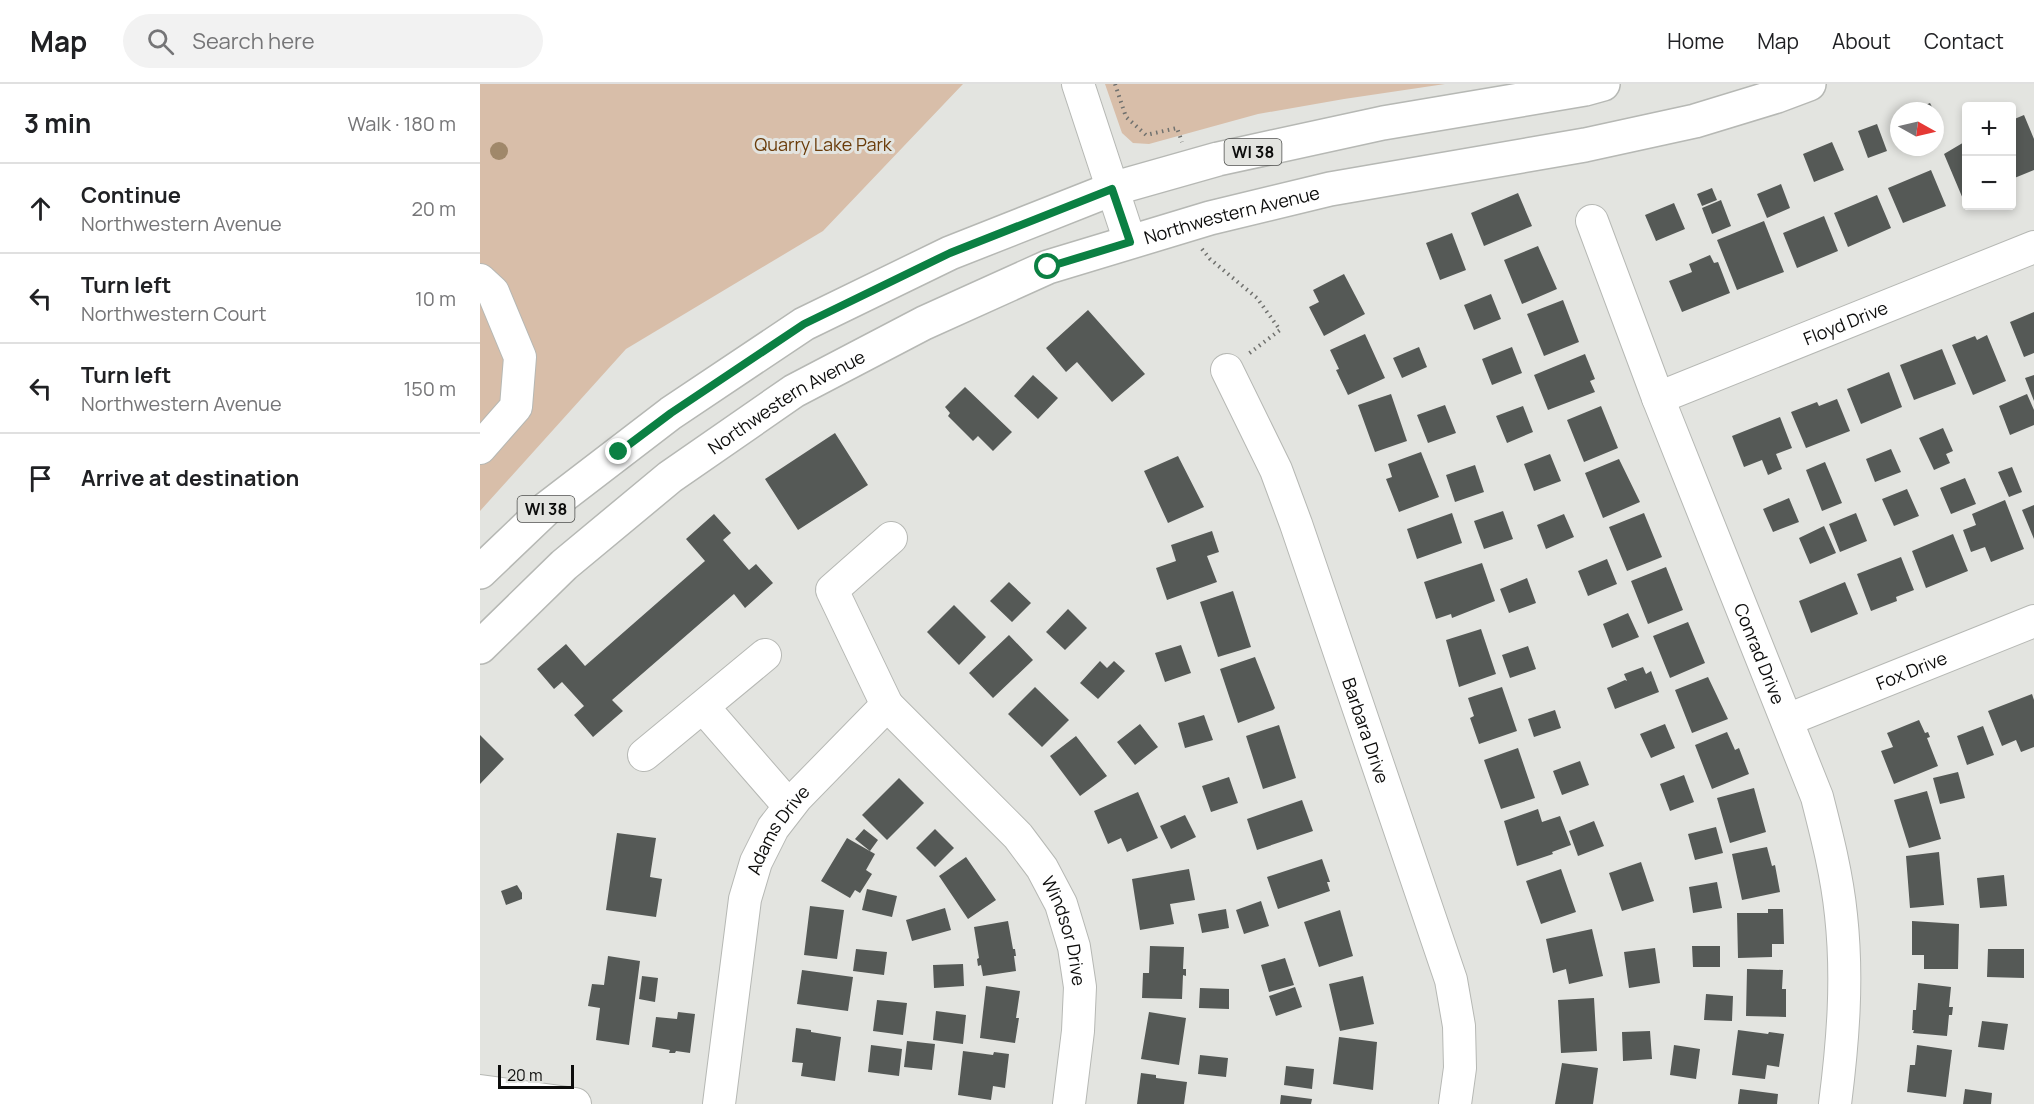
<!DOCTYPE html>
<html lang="en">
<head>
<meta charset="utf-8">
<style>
  :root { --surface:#fff; --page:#f2f2f2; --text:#202124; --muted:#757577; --line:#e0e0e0 }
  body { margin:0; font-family:Manrope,sans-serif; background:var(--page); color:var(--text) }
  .controls { position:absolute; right:18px; top:18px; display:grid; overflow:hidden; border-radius:6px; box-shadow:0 3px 9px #0003 }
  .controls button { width:54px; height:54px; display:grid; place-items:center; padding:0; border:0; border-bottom:2px solid var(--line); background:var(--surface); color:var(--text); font:30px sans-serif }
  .compass { position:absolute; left:1410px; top:18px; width:54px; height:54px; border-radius:50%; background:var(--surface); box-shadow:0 3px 9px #0003; rotate:98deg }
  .scale { position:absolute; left:18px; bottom:15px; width:76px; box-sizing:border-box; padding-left:6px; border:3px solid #0d0d0c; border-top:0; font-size:16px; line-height:21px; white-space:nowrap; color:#0d0d0c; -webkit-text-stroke:4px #e3e4e0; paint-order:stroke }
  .stop { position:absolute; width:18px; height:18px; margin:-14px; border:4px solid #0b8043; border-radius:50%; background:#fff }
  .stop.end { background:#0b8043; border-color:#fff; box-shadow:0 2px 6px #0008 }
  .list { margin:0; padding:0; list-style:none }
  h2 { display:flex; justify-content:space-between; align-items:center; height:78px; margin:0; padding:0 24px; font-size:26px }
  h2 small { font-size:20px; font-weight:400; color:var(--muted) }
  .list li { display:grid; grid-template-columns:39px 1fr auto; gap:18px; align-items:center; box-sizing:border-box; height:90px; padding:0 24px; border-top:2px solid var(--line) }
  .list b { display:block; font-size:22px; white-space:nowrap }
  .list p { margin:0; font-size:20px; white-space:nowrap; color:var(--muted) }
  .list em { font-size:20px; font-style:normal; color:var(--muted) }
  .icon { flex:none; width:33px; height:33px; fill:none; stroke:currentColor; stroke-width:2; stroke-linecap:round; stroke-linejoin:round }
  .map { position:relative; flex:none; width:1554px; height:1020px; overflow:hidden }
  header { display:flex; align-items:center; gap:36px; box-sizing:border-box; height:84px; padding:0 30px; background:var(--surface); border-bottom:2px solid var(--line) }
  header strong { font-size:28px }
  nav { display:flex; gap:33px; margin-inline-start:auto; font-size:21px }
  .search { width:420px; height:54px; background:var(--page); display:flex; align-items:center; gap:15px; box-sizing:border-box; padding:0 21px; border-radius:33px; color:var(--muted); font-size:22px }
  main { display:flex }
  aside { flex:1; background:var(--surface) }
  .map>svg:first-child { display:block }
</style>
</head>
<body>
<header>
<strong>Map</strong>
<div class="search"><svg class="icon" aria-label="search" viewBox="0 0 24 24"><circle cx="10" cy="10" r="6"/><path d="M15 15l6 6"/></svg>Search here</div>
<nav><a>Home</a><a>Map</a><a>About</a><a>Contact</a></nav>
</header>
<main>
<aside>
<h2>3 min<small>Walk · 180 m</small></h2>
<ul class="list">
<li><svg class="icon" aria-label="ahead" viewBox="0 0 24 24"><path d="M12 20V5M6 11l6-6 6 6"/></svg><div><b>Continue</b><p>Northwestern Avenue</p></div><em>20 m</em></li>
<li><svg class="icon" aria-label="left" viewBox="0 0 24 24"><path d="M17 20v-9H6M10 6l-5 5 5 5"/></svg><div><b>Turn left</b><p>Northwestern Court</p></div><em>10 m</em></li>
<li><svg class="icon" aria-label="left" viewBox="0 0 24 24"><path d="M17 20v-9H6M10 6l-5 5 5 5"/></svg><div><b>Turn left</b><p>Northwestern Avenue</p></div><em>150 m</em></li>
<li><svg class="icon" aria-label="arrive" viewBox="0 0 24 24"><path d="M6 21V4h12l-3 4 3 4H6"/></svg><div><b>Arrive at destination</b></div></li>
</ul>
</aside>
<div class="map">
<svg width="1554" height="1020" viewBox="0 0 1554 1020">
  <rect width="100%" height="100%" fill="#e3e4e0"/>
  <!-- green -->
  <path fill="#d8bea9" d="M0,0H483L343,147L146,265L0,427Z
    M625,0H965L864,15L778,30L669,60L653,59L642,49Z"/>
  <!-- building -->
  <path fill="#555956" d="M1450,19L1454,27H1432Z
    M1455,30L1461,44L1455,47Z
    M1544,31L1554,55V86L1532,95V36Z
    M1397,40L1407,67L1388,74L1378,47Z
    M1486,57V114L1483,115L1464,70Z
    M1352,58L1364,86L1334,98L1323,70Z
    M1451,86L1466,122L1423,139L1408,104Z
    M1301,100L1310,124L1287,134L1277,110Z
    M1232,104L1237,116L1222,122L1217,110Z
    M1038,109L1052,142L1004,162L991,129Z
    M1397,111L1411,144L1368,163L1354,129Z
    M1241,116L1251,142L1232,150L1222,124Z
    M1194,119L1205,145L1176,157L1165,131Z
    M1344,132L1358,167L1317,184L1303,149Z
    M1284,137L1304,188L1257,206L1237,156Z
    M972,149L986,186L960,196L946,159Z
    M1058,162L1077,205L1042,220L1024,176Z
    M1230,171L1234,179L1238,178L1250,209L1202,228L1189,197L1212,188L1209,180Z
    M864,190L885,230L844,252L829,223L839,218L833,206Z
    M1011,210L1021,235L994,246L984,221Z
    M1083,216L1099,258L1064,272L1047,230Z
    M608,226L665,290L632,318L597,278L586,288L566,264Z
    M1554,228V269L1544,273L1530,238Z
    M885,250L905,294L868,311L856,286L859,285L850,266Z
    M1507,251L1526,297L1493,311L1472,261L1495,252L1497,256Z
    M939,263L947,283L922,294L913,274Z
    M1032,263L1042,289L1012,301L1002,275Z
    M1462,265L1476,300L1434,316L1420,281Z
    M1105,270L1115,295L1110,297L1115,308L1068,326L1054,291Z
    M1409,288L1422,323L1381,340L1367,305Z
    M553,291L578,314L558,335L534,312Z
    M1554,291V317L1545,294Z
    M485,303L532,348L513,367L498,352L493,357L468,332L470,329L465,323Z
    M911,310L927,357L895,368L878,321Z
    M1547,310L1554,326V341L1530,351L1519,322Z
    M1357,315L1370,347L1326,364L1311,328L1337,318L1339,322Z
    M965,321L976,349L948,359L937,331Z
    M1043,322L1053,348L1027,359L1016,332Z
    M1121,322L1138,364L1104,378L1087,336Z
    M1300,333L1312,364L1296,370L1302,385L1288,391L1282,376L1264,383L1252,352Z
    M1463,344L1473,367L1466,370L1470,379L1454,386L1439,354Z
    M355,349L388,401L318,446L285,395Z
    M1411,365L1421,388L1395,398L1386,375Z
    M941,368L959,413L919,428L906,395L912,393L908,380Z
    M1070,370L1081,397L1054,407L1044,380Z
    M698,372L724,423L688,439L664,387Z
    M1139,375L1160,418L1123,434L1105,389Z
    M1345,378L1362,419L1342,427L1326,386Z
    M995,381L1004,408L975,418L966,391Z
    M1532,383L1542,408L1529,413L1518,388Z
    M1485,394L1496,420L1471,430L1460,404Z
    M1427,405L1439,432L1414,442L1402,415Z
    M1309,414L1319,438L1293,448L1283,425Z
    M1525,416L1544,465L1511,478L1505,463L1491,468L1483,446L1496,441L1492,430Z
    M1554,421V455L1542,426Z
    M1023,427L1033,455L1004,465L994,437Z
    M972,429L982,459L937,475L927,445Z
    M1164,429L1182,473L1147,487L1129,443Z
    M1376,429L1387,457L1360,468L1349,440Z
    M234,430L251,449L243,456L269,486L276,480L293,499L265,524L254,510L132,616L143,627L113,653L94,631L104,622L82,598L74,605L57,585L86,560L105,582L225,477L206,455Z
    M1084,430L1094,453L1066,465L1057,441Z
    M1344,442L1356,469L1330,480L1319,454Z
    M732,447L739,468L727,472L737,498L687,516L676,484L696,477L691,461Z
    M1473,450L1488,487L1446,504L1432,467Z
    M1421,473L1434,506L1416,513L1417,517L1391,527L1377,490Z
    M1127,475L1137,500L1108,512L1098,487Z
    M1002,479L1015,517L972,534L971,530L956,535L944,498Z
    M1186,483L1203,526L1168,540L1151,497Z
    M1047,494L1056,519L1029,529L1020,505Z
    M529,498L551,519L532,538L510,517Z
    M1365,498L1378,530L1331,549L1319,517Z
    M753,507L771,563L738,573L720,518Z
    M474,521L506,553L479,581L447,548Z
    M588,525L607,544L585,566L566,548Z
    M1148,529L1159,553L1132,564L1123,540Z
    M1208,538L1225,579L1190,594L1173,552Z
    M1001,545L1016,590L979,603L966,556Z
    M529,551L553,576L513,614L489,589Z
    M701,561L711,589L685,598L675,569Z
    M1048,562L1056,585L1030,594L1022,571Z
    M775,573L795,624L793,626L758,639L740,585Z
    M620,577L627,584L634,577L645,587L618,615L600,599Z
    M1163,583L1166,590L1171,587L1179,608L1135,625L1127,604L1145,596L1147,597L1144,590Z
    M1228,593L1248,635L1212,649L1195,606Z
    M555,603L589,636L562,663L528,630Z
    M1022,603L1037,647L999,660L990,634L994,632L988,614Z
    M1552,610L1554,616V663L1541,668L1536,656L1522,662L1508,627Z
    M1075,626L1081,644L1054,653L1048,635Z
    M724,631L733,656L705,664L698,639Z
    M1439,636L1445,649L1448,648L1450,653L1447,654L1458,682L1414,700L1401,667L1413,663L1407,649Z
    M660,640L678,663L655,681L637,658Z
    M1185,640L1195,664L1171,674L1160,650Z
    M799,641L816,694L783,705L766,652Z
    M1503,642L1514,671L1487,681L1477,652Z
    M1247,648L1255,666L1259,664L1269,690L1232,705L1215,661Z
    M0,651L24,675L0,700Z
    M596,652L627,692L600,712L570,672Z
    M1038,664L1055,714L1021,725L1004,676Z
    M1100,677L1109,701L1082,711L1073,687Z
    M1478,688L1485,714L1460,720L1453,694Z
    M1204,691L1214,718L1190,727L1180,700Z
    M749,693L758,719L731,728L722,702Z
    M419,694L444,719L407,756L382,731Z
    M1274,704L1286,748L1250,759L1237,714Z
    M1447,707L1461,755L1429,764L1414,716Z
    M658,708L678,754L647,768L641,754L628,760L614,727Z
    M822,716L833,747L777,766L767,735Z
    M1058,725L1062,738L1080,732L1091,761L1072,768L1073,770L1037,782L1024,737Z
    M705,731L716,753L691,765L680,742Z
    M1114,737L1124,762L1098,772L1089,747Z
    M1236,743L1243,769L1215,776L1208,750Z
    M384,745L398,756L390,767L375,755Z
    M455,745L474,764L455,783L436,764Z
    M137,749L176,754L170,793L182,795L176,833L126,826Z
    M367,754L395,770L386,786L392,790L380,809L375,806L370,814L341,797Z
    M1287,763L1292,782L1295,781L1300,808L1262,816L1252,770Z
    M1459,768L1464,821L1430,824L1426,772Z
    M486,773L516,816L488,835L459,792Z
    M842,775L850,798H847L850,807L798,825L787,793Z
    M1161,778L1174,817L1142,827L1129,789Z
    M709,785L715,816L690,820L694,840L660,846L652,795Z
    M1081,785L1096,828L1061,840L1046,797Z
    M1524,791L1527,822L1500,824L1497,794Z
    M1237,798L1242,824L1213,829L1209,803Z
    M37,801L42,809V815L26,821L21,807Z
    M387,805L417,812L412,833L382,826Z
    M781,817L789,842L764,850L756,826Z
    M330,822L364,826L357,875L324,871Z
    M465,824L471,846L432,857L426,836Z
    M746,825L749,844L722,849L718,830Z
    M1288,825H1303L1304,860H1292V873L1258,874L1257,829H1288Z
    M860,826L873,872L839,883L824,838Z
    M528,837L533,865H535L536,872H534L536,887L503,892L501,881L498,882L497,875L499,874L494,843Z
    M1432,837L1479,840L1478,885H1444V871H1432Z
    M1112,845L1123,892L1089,900L1086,885L1073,889L1066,855Z
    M670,862L704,863L703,885H706V892L703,891L702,915L662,914L663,889H669Z
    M1212,862H1240V883H1213Z
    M1175,864L1180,899L1149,904L1144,868Z
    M376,865L407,868L404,891L373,887Z
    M1508,865H1544V894L1507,893Z
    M128,872L160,877L149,961L116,956L120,924L108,922L112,900L124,901Z
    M805,874L814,901L789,908L781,881Z
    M483,880L484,902L454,904L453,881Z
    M1267,885L1303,886L1302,905H1306V933L1266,932Z
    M322,886L373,893L368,927L317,920Z
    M162,892L178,894L175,918L159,915Z
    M883,892L894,940L860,947L849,900Z
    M1438,899L1471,903L1469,923H1473L1472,931H1469L1467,952L1433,949L1434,946H1432L1433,926H1436Z
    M506,902L540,907L536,934H539L535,959L500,954Z
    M815,903L822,923L796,932L789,912Z
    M720,904L749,905V925L719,924Z
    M1226,910L1253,912L1252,937L1224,936Z
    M1114,914L1117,967L1081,969L1078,916Z
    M397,916L427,919L423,951L393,947Z
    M456,927L486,931L483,960L453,956Z
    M198,928L215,930L210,969L196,967L195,969H189L190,966L172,963L176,933L197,935Z
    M669,928L706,934L699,981L661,975Z
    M1502,937L1528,940L1524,966L1498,963Z
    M316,944L331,946V948L361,953L355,997L321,992L323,979L312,978Z
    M1258,946L1288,950L1289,948L1304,950L1299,983L1287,981L1285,995L1252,991Z
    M1170,947L1172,975L1143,977L1142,948Z
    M859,953L897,958L893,1006L853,1000Z
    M427,957L455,960L452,986L424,983Z
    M391,961L422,965L419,992L388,988Z
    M1194,961L1220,965L1216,995L1190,991Z
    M1437,961L1472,966L1466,1013L1427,1008L1430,981H1435Z
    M483,967L513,971L514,968L529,970L525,1004L513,1002L511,1016L478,1011Z
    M720,971L748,974L746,993L718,990Z
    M1082,979L1118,984L1113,1020H1075Z
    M806,982L834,985L832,1005L804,1001Z
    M661,989L676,991V994L707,998L704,1020H657Z
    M1260,1005L1298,1010L1297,1020H1258Z
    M1485,1005L1512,1009L1511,1020H1483Z
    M801,1011L832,1015L831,1020H800Z"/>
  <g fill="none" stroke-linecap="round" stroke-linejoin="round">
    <!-- minor casing -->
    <g stroke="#b6b8b4" stroke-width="34">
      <g id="minor">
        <path d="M598,0L650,158"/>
        <path id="s1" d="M1112,137L1178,314L1337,713C1347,752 1357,791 1361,831C1368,895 1363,957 1355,1020"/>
        <path d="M0,196L13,208L40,273L36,323L0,364"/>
        <path id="s2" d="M747,286L796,386L816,440L971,896L979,942L980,984L975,1020"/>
        <path id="s3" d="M1178,314L1554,163"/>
        <path d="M407,621L352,506L411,454"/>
        <path d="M223,623L309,722"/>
        <path id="s4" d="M1307,636L1554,537"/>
        <path d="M164,671L285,571"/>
        <path d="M0,1007L95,1020"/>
        <path id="s5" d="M239,1020L265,815L276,778L293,744L317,713L407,621L538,752L562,784L581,820L594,863L600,903L598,947L589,1020"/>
      </g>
    </g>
    <!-- major casing -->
    <g stroke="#b6b8b4" stroke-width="36">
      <g id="major">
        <path d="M0,488L67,424L191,329L324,240L470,169L632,105L738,75L903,39L1105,5L1123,0"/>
        <path id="s6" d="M0,563L84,481L190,393L314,307L444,239L568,183L730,134L850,105L1105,61L1215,37L1297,12L1329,0"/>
      </g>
    </g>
    <!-- path -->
    <path stroke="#70716e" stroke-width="4" stroke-dasharray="1.5 4.5" stroke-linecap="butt" d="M635,0L646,33L666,51L697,44L702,58
      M722,165L730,175L777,214L800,246L767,271"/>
    <!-- minor -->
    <use href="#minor" stroke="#fff" stroke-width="32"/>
    <!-- major -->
    <use href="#major" stroke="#fff" stroke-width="33"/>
  </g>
  <!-- trees -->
  <circle fill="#a0886a" cx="19" cy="67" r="9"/>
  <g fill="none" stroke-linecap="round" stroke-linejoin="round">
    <!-- route -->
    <path stroke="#0b8043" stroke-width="8" d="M139,368L191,329L324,240L470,169L632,105L650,158L568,183"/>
  </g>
  <g text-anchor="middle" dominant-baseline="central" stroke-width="6" stroke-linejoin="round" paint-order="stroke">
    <!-- shield labels -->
    <g fill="#e3e4e0" stroke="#4d4e4c" stroke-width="1.5">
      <rect x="744.5" y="55" width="57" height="26" rx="4.5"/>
      <rect x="37.5" y="412" width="57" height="26" rx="4.5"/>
    </g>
    <g font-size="16" font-weight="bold" fill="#0d0d0c">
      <text x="773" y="68">WI 38</text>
      <text x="66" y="425">WI 38</text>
    </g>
    <!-- park labels -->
    <g font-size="18" fill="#6a3c0a" stroke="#e3e4e0">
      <text x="343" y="60">Quarry Lake Park</text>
    </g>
    <!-- street labels -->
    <g font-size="18" fill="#0d0d0c" stroke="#e3e4e0">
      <text stroke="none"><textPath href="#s6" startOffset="880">Northwestern Avenue</textPath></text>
      <text stroke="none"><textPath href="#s3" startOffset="202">Floyd Drive</textPath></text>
      <text stroke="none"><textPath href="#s6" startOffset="394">Northwestern Avenue</textPath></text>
      <text stroke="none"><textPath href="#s1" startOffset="464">Conrad Drive</textPath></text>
      <text stroke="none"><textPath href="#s4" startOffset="134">Fox Drive</textPath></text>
      <text stroke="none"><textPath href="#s2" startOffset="387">Barbara Drive</textPath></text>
      <text stroke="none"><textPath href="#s5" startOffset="284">Adams Drive</textPath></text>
      <text stroke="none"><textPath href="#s5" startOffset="744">Windsor Drive</textPath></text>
    </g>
  </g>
</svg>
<div class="controls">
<button>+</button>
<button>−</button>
</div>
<svg class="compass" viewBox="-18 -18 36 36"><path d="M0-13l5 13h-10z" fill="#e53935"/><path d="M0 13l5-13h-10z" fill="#757577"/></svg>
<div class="scale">20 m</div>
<div class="stop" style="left:568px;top:183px"></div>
<div class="stop end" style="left:139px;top:368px"></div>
</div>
</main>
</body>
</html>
